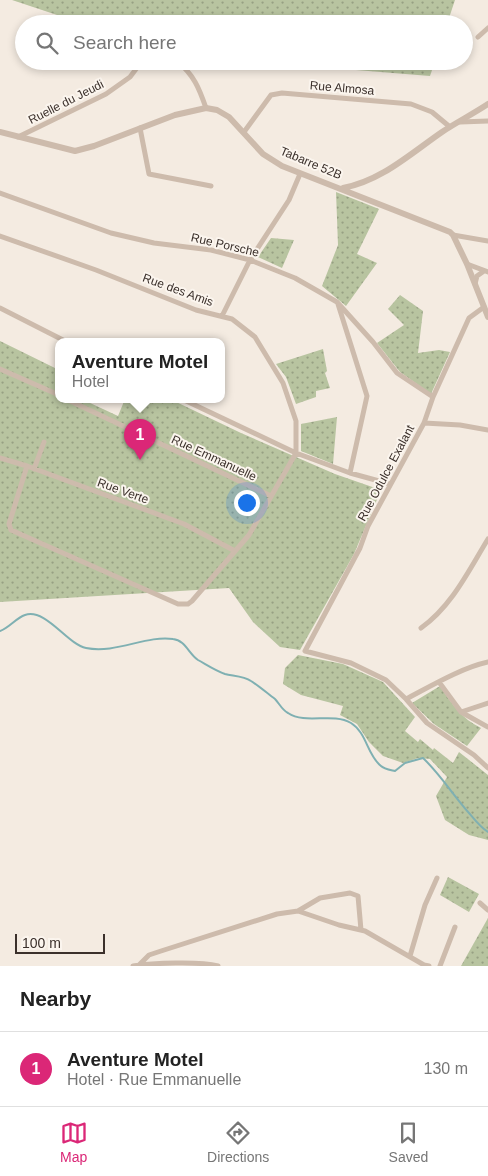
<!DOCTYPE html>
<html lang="en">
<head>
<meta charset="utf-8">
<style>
  :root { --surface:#fff; --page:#f2f2f2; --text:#222; --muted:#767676; --line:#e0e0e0; --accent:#db2777 }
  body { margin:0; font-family:Arial,sans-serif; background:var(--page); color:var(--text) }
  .scale { position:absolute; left:15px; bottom:12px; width:90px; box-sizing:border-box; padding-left:5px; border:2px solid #3b302b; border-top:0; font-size:14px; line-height:18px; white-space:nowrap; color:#3b302b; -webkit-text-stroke:4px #fbf5ee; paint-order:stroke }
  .you { position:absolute; left:246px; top:502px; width:18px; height:18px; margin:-12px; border:4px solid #fff; border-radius:50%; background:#1a73e8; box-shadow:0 0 0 8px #1a73e833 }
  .badge { display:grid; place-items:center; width:32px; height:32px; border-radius:50%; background:var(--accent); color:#fff; font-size:16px; font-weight:700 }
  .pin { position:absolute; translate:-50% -41px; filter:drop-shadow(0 1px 2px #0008) }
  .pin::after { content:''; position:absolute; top:26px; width:18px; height:15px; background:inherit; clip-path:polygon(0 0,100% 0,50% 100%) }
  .popup { position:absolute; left:55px; top:338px; width:170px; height:65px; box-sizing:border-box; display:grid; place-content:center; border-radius:10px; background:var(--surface); filter:drop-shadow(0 1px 4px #0005); font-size:16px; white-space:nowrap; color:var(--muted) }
  .popup b { font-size:19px; color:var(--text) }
  .popup::after { content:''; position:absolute; left:50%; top:100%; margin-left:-10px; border:10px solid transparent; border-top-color:var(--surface) }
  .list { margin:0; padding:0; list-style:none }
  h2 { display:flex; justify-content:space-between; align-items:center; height:65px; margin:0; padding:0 20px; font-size:21px }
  h2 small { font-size:16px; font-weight:400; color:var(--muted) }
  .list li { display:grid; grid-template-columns:32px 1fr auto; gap:15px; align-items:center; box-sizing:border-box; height:75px; padding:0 20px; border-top:1px solid var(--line) }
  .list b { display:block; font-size:19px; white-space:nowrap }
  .list p { margin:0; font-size:16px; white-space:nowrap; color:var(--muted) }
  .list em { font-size:16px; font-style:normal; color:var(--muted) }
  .icon { flex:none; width:28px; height:28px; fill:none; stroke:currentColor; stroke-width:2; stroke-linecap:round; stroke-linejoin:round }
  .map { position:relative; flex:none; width:488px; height:966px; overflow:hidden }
  .search { position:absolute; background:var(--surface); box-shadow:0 2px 8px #0003; left:15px; right:15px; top:15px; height:55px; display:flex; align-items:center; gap:12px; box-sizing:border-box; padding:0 18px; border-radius:28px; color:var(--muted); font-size:19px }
  .sheet { height:140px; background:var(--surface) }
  nav { display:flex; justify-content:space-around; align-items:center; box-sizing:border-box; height:70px; border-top:1px solid var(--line); background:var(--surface); font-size:14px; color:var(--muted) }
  nav a { display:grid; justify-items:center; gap:2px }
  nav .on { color:var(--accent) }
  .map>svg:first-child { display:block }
</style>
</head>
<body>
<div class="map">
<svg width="488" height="966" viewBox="0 0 488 966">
  <defs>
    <pattern id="grass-dots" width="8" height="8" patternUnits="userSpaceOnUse" patternTransform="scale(1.25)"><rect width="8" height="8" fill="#b8c4a0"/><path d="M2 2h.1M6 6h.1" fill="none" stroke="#97a083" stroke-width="1.8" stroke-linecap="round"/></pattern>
  </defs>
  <rect width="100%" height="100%" fill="#f4ebe1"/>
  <!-- grass -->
  <path fill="url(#grass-dots)" d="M12,0H455L447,24H84Z
    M245,61H435L430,76Z
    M336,192L379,209L357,254L377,263L346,306L322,286L338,245Z
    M271,238L294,240L282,268L258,257Z
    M400,295L423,311L418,353L439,350L450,352L431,394L400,372L377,343L404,325L388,309Z
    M0,341L59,370V399H90L88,402L118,416L125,399H170L241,433L335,474L381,490L354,554L300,650L280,647L253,622L229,588L0,602Z
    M323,349L327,371L325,373L330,388L316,391V397L296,404L286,377L276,364Z
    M337,417L333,464L301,451V424Z
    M298,655L343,664L383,682L415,717L405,731L418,742L420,739L433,750L434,748L453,763L459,752L488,775V840L469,835L445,820L436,796L447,777L430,759L418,758L403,763L383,756L369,742L357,724L340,715L343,706L301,695L283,684L285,668Z
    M440,686C452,704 462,719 481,728L467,746L434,724L412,703Z
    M448,877L479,894L469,912L440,895Z
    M488,918V966H461Z"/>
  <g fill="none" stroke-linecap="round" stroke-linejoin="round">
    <!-- stream -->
    <path stroke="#7fb0b2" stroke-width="2" d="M0,631C9,628 16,618 25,615C46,608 67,644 86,648C116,654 146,635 173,639C185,640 189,654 198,660C207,665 216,671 225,674C233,676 244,676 251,681C259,686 267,693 275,699C279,703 282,710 288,713C306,725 332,712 351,723C367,733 367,755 381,766C384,769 391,770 395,771L405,763L423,758C440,774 453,795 469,813C474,819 481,828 488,832"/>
    <!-- minor -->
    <path stroke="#cdbbac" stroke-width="5" d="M69,22L75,24
      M478,37L488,28
      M177,61C194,75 199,88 206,108
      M460,122L488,121
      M140,128L149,174L211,186
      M244,132L271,95L282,93L411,104L432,112L450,127
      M18,137L106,94L130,77L142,61
      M0,193L111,233L154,243L211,250L250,260L295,278L337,302L373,342L397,373L433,397
      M453,235L488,241
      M0,236L96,270L196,310L232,319L255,337L283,383L296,421V453L249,535L192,601L188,604H178L11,530L9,524L27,466
      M467,264L488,272
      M475,284L477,276L484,271
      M338,304L367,396L350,473
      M484,307L469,318L433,397L424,423L368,526L360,548L305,651L351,663L386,680L406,699L427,723L474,755L488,768
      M0,308L65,341
      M222,316L250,260L289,200L300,174
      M0,369L59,395
      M66,399L271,496
      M182,399L296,453L350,473L390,484
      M424,423L460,425L488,430
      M0,458L27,466L184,524L235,551
      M34,469L44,442
      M421,628C452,606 469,570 488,539
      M439,682L461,712L488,727
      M406,699C431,686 461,668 488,662
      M461,712L488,703
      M480,903L488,910
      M298,911L339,925L365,931L424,965L429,966
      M410,956L425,905L437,878
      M139,965L149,955L161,951L277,914L298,911L320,898L350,893L358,896L361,930
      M133,966C152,963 200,961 218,966
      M440,966L455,927"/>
    <!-- tertiary -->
    <path stroke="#cdbbac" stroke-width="6" d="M0,132L75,151L94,146L175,115L206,108L217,110L229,117L263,154L282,166L450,232L453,235L467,264L488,317
      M343,188C381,181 410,154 442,132C457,122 473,114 488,104"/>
  </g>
  <g text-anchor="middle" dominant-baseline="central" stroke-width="4" stroke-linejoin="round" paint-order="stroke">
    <!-- street labels -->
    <g font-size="12" fill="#3b302b" stroke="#fbf5ee">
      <text transform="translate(342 88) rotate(5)">Rue Almosa</text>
      <text transform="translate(66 102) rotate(-27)">Ruelle du Jeudi</text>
      <text transform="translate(311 163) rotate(23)">Tabarre 52B</text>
      <text transform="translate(225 245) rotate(13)">Rue Porsche</text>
      <text transform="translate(178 290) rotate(20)">Rue des Amis</text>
      <text transform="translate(214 458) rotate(25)">Rue Emmanuelle</text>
      <text transform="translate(386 473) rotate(-62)">Rue Odulce Exalant</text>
      <text transform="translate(123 491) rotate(20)">Rue Verte</text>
    </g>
  </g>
</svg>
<div class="scale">100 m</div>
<div class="you"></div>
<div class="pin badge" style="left:140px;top:460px">1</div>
<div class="popup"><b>Aventure Motel</b>Hotel</div>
<div class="search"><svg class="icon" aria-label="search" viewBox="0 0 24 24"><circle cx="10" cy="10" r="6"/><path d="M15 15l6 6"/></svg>Search here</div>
</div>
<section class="sheet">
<h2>Nearby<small></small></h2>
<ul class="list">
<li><span class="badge">1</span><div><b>Aventure Motel</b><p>Hotel · Rue Emmanuelle</p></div><em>130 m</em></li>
</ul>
</section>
<nav>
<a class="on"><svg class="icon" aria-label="map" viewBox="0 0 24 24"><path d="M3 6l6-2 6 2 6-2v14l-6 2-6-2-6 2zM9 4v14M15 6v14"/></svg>Map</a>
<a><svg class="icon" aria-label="directions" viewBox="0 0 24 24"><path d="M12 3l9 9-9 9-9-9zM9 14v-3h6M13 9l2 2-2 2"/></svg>Directions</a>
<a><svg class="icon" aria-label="saved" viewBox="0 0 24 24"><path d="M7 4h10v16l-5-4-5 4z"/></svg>Saved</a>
</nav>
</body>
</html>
